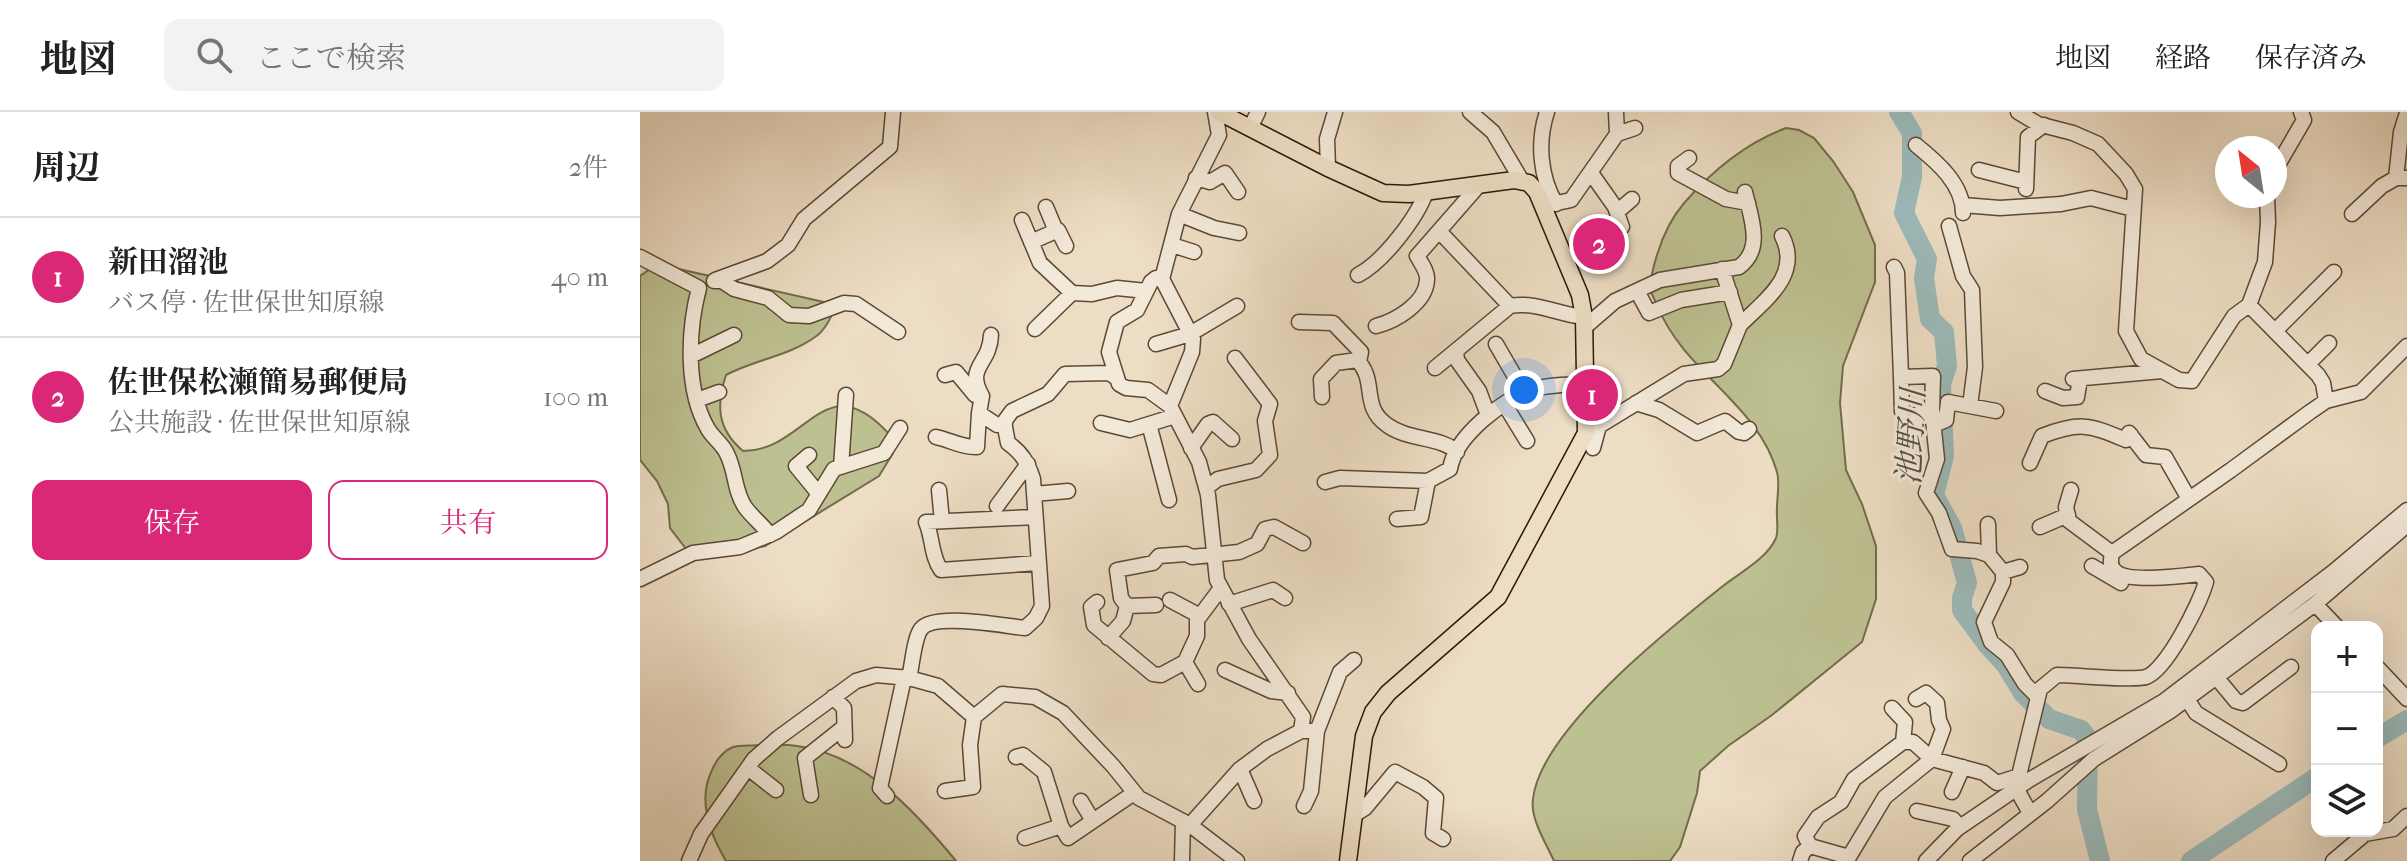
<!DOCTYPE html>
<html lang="ja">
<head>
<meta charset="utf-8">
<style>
  :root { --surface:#fff; --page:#f2f2f2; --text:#222; --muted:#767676; --line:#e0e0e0; --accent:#db2777 }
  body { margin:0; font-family:"IM FELL French Canon","Noto Serif JP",serif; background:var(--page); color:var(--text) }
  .controls { position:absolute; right:24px; bottom:24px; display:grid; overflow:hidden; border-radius:16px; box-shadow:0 8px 32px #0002 }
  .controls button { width:72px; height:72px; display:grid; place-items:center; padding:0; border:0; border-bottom:2px solid var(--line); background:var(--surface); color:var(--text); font:40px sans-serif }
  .compass { position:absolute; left:1575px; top:24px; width:72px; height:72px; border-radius:50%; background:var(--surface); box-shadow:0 8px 32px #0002; rotate:330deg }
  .you { position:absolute; left:884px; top:278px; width:28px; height:28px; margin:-20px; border:6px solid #fff; border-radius:50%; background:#1a73e8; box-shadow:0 0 0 12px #1a73e833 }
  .badge { display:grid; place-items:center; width:52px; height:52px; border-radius:50%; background:var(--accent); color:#fff; font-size:26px; font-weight:700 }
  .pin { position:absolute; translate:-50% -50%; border:4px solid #fff; box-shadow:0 2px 8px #0006 }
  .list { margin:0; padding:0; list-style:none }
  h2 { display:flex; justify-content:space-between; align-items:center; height:104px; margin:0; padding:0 32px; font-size:34px }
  h2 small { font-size:26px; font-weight:400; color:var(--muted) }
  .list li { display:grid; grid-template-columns:52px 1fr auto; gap:24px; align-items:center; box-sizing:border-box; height:120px; padding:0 32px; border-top:2px solid var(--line) }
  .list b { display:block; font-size:30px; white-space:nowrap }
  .list p { margin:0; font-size:26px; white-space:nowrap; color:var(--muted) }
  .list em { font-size:26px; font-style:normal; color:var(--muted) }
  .actions { display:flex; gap:16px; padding:24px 32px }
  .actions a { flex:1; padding:18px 0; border:2px solid var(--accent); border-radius:16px; text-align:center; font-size:28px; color:var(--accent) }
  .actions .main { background:var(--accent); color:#fff }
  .icon { flex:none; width:44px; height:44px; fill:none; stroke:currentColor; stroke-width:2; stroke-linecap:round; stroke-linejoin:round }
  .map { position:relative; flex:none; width:1767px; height:749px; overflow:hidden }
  header { display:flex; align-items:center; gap:48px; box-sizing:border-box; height:112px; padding:0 40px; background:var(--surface); border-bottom:2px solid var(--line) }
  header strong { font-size:38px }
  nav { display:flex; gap:44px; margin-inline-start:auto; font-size:28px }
  .search { width:560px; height:72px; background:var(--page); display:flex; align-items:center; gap:20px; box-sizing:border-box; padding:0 28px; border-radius:16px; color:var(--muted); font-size:30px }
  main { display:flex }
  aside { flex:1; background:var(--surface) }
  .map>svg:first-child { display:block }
</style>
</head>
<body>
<header>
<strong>地図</strong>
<div class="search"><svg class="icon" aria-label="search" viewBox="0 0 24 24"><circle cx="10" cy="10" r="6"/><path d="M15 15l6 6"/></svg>ここで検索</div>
<nav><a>地図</a><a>経路</a><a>保存済み</a></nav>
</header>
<main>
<aside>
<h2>周辺<small>2件</small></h2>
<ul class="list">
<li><span class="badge">1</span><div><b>新田溜池</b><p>バス停 · 佐世保世知原線</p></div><em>40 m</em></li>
<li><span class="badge">2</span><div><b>佐世保松瀬簡易郵便局</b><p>公共施設 · 佐世保世知原線</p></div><em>100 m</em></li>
</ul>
<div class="actions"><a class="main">保存</a><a>共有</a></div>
</aside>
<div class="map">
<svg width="1767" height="749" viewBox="0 0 1767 749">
  <rect width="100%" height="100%" fill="#edddc4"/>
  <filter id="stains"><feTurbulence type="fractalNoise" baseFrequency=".0025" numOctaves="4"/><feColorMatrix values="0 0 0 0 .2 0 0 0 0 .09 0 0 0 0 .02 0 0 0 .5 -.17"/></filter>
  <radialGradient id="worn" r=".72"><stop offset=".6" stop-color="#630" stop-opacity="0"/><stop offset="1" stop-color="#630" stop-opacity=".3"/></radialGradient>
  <!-- green -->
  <path fill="#bdc091" stroke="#746c4b" stroke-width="2" d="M1146,16L1159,18L1174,26L1193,49L1213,80L1235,133V170L1203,254L1200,291L1206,358L1222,392L1236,434V487L1222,530L1132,603L1088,634L1060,659L1057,681L1040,735L1030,749H914C906,731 890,707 893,687C900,619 1030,516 1083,474C1099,461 1127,447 1136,426C1139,418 1136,404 1137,396C1137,385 1140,371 1137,360C1118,292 1044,260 1018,195C1016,190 1012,184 1011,179C1009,168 1014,153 1017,143C1023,123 1031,106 1045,90C1073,58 1106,31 1146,16Z
    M17,152L197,193C191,204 186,218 175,225C149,244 114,248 86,263C76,293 77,317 103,339C168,339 184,249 251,324L253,341L239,364L125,434L93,441L47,438L30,416L28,392L17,369L0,348V164Z
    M119,633C131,633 145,632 157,634C223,642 276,700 316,749H86C70,722 57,688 72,658C76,649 83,639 93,635C101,633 111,634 119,633Z"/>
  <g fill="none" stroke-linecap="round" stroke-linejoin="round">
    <!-- river -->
    <path stroke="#9bbaba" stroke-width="20" d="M1259,0L1272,21V65L1264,101L1287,147L1284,166L1290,207L1304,220L1307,254L1301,272L1304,344L1294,383L1312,416L1327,471L1322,486V498L1347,532L1366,553L1383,581L1409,607L1441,618L1448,627L1447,697L1460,749
      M1737,626L1767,608
      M1551,749L1677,665"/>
    <!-- minor casing -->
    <g stroke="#5c4935" stroke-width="17">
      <path id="minor" d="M830,0L853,20L882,69
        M907,0C897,30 900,65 916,92
        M1378,0L1398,12L1433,21L1458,32L1486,62L1495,77L1486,219L1501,247L1539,268L1552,269L1594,204L1609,193L1625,150L1628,110L1627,84
        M1767,1L1761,20L1756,66H1767
        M610,16L618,0
        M977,22L995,16
        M1276,33C1297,50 1323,72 1323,101
        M1049,46L1038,54V61L1086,87L1108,91
        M688,56L687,27L695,0
        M1339,58L1386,70
        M1635,58L1664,8L1661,0
        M951,61L975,95L982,115
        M556,66L570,70L585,61L598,80
        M1386,77L1388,25L1404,13
        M1323,93L1360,96L1421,92L1451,86L1493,97
        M903,94L931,88L977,22L976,0
        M406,95L416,119
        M977,100L992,87
        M539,102L574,116L599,121
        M1712,102L1742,74L1756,66
        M382,108L400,151L432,181
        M1309,114L1323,164L1332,178L1335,255L1330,294
        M799,119L870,194
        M391,130L418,118L426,134
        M532,133L554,140
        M0,145L59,176
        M1254,155L1257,161L1261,265
        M1082,157L1100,213C1125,188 1162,163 1142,124
        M718,163C743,150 777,106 786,80
        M522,167L516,166L511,170L497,198L477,210L469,240L479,272L486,276L508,278L530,294
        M75,168L127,149L148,133L164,107L250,35L253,0
        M74,169H82L94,177L128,186L149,203L169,204L204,191L216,192L258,220
        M59,176C48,218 45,278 68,317C73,326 83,332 87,342C96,359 94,379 105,395C112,405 122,412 130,423
        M997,179L1009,201L1041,188L1090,180
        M1609,193L1678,263L1683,271L1686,289
        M659,210L693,211L721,240L719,250
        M736,214C756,209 786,191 787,168C788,160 781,151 777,144L840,72
        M945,215L975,189L1020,168L1099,155C1124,137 1111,106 1105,80
        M395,217L432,181L452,182L477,176L506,179
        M1635,219L1694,160
        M516,232L550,222L597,194
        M856,232L885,282
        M816,239L817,248L839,279L848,303
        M53,243L94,223
        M1668,252L1689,231
        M795,256L870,194C896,189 919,203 944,205
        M305,263L316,260L335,283
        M1433,267L1522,259
        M1405,279L1423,286L1437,285L1440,267
        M682,285L681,267L696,251L717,248C738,269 720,294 747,313C769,329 800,324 817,340
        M57,288L79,280
        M996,291L1019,298L1057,321L1085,309L1099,320L1104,321L1109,317
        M865,293L887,329
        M1262,300L1261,265L1293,264L1292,298L1297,347L1286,381L1299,401L1312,437L1337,439L1349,443
        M339,301L342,284C325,254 350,253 351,223
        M461,311L490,318L535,304
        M509,312L529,388
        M1294,313L1306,308L1308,290L1356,299
        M1489,321L1506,343L1525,345L1549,387
        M296,325C310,328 323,336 337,335L339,301L357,313L365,312
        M551,336L568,312L573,310L592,327
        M953,336L959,314L1044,262L1078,257L1084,252L1100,213
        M1268,339L1278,302H1293
        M169,343L156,354L178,381
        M1390,351L1402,324C1441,309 1449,313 1486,328L1491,323
        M201,355L206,283
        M685,370L700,366L788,369L810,357C815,324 864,286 895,277C911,272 930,273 947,272
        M566,376L578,367L616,358L630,343L625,309L630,292L595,246
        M299,378L302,409
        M1431,378L1426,395L1429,409L1472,441
        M394,382L428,379
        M357,394L388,352
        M395,405L286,410C293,426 291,444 301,458L398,451
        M757,407L781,405L788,369
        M1348,412L1349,443L1363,460V470L1344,510L1351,530L1367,543L1385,572L1397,584
        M1400,415L1428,403
        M1452,454L1481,471
        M1363,460L1380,455
        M0,467L53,441L100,435L136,420L169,398L194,357L244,341L260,316
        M530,488L560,504
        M457,490L451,495L454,513L513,562L521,563L545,550
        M589,492L633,478L645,486
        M1675,492L1697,515
        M487,494L481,486L477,458L513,451L519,444L546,442L552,445L599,440L617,432L625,417L634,415L663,431
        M468,526L483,509L487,494L516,493
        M1737,555L1767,587
        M585,558L631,579L648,581
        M1576,565L1596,589L1603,591L1651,555
        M269,566C272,555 274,526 281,517C294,500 364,514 385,516L396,506L402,494L393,367C388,351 382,341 368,331L364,310L372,299L408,282L425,262L469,261L475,265
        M558,572L545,550L557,524V508L581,476
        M193,585L204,596L205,628
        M1276,587L1286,581L1297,591L1299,608L1303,617L1292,647L1273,630H1263L1214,667L1201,690L1178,705L1165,724L1170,734L1209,745L1245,685L1292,647L1344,661L1357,671L1379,664
        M1547,587L1556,601L1639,652
        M1252,596L1265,610L1263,630
        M661,619H677L700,560L714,548
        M376,645L383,643L404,660L421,714L428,726L494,681
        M108,656L136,678
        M600,657L614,689
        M305,679L333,675L330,633L334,605
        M1312,680L1323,655
        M171,683L165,646L204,615
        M247,684L240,676L264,566
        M796,686L793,721L803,727
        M441,689L453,709
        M664,694L671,679L677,619
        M1277,699L1313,707L1320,715
        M1390,701L1376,676L1400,577L1417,563C1436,563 1492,569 1506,565C1526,559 1560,491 1566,470L1559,462C1542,464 1487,471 1475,459C1469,454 1471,447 1472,441L1591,358L1670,300L1686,289L1721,280L1767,234
        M714,703L725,696L755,660L783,675L796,686
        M550,713L600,657L627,637L661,619L663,605L609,527L577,468L568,383L559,350L530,294L552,240L553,227L522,167L539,102L579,23L575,0
        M385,726L421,714
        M49,749L61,722L114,647L138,626L216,569L236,563L269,566L298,574L334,605L362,582L395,585L423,601L473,654L499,686L550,713L597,749
        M542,749L543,709
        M1160,749L1163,740L1170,734
        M1286,749L1317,717L1389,668L1524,589L1693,460L1767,398
        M1330,749L1407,689L1454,647L1532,598L1675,492L1767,413
        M1693,749L1725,722L1753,717L1767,704"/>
    </g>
    <!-- major casing -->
    <g stroke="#2c1805" stroke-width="19">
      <path id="major" d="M579,0L688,56L743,81L769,82L874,68L889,71L897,80L940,183L944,205L946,321L858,485L748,581L733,600L724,624L708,749"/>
    </g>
    <!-- minor -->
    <use href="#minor" stroke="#f3e9d9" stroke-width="14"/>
    <!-- major -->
    <use href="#major" stroke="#edddc4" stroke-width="16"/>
  </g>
  <g text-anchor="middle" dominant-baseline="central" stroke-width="6" stroke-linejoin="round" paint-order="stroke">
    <!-- water labels -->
    <g font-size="32" font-style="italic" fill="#535144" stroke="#f3e9d9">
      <text transform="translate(1271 325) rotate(-87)">池野川</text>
    </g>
  </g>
  <rect width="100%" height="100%" filter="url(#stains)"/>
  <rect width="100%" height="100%" fill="url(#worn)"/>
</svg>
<div class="controls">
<button>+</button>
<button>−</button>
<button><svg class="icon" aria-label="layers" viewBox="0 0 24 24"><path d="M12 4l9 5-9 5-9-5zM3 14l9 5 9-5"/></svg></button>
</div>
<svg class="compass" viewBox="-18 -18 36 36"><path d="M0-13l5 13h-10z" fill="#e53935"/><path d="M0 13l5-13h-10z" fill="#767676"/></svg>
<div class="you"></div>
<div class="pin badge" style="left:952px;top:283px">1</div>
<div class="pin badge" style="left:959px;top:132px">2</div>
</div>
</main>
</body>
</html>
